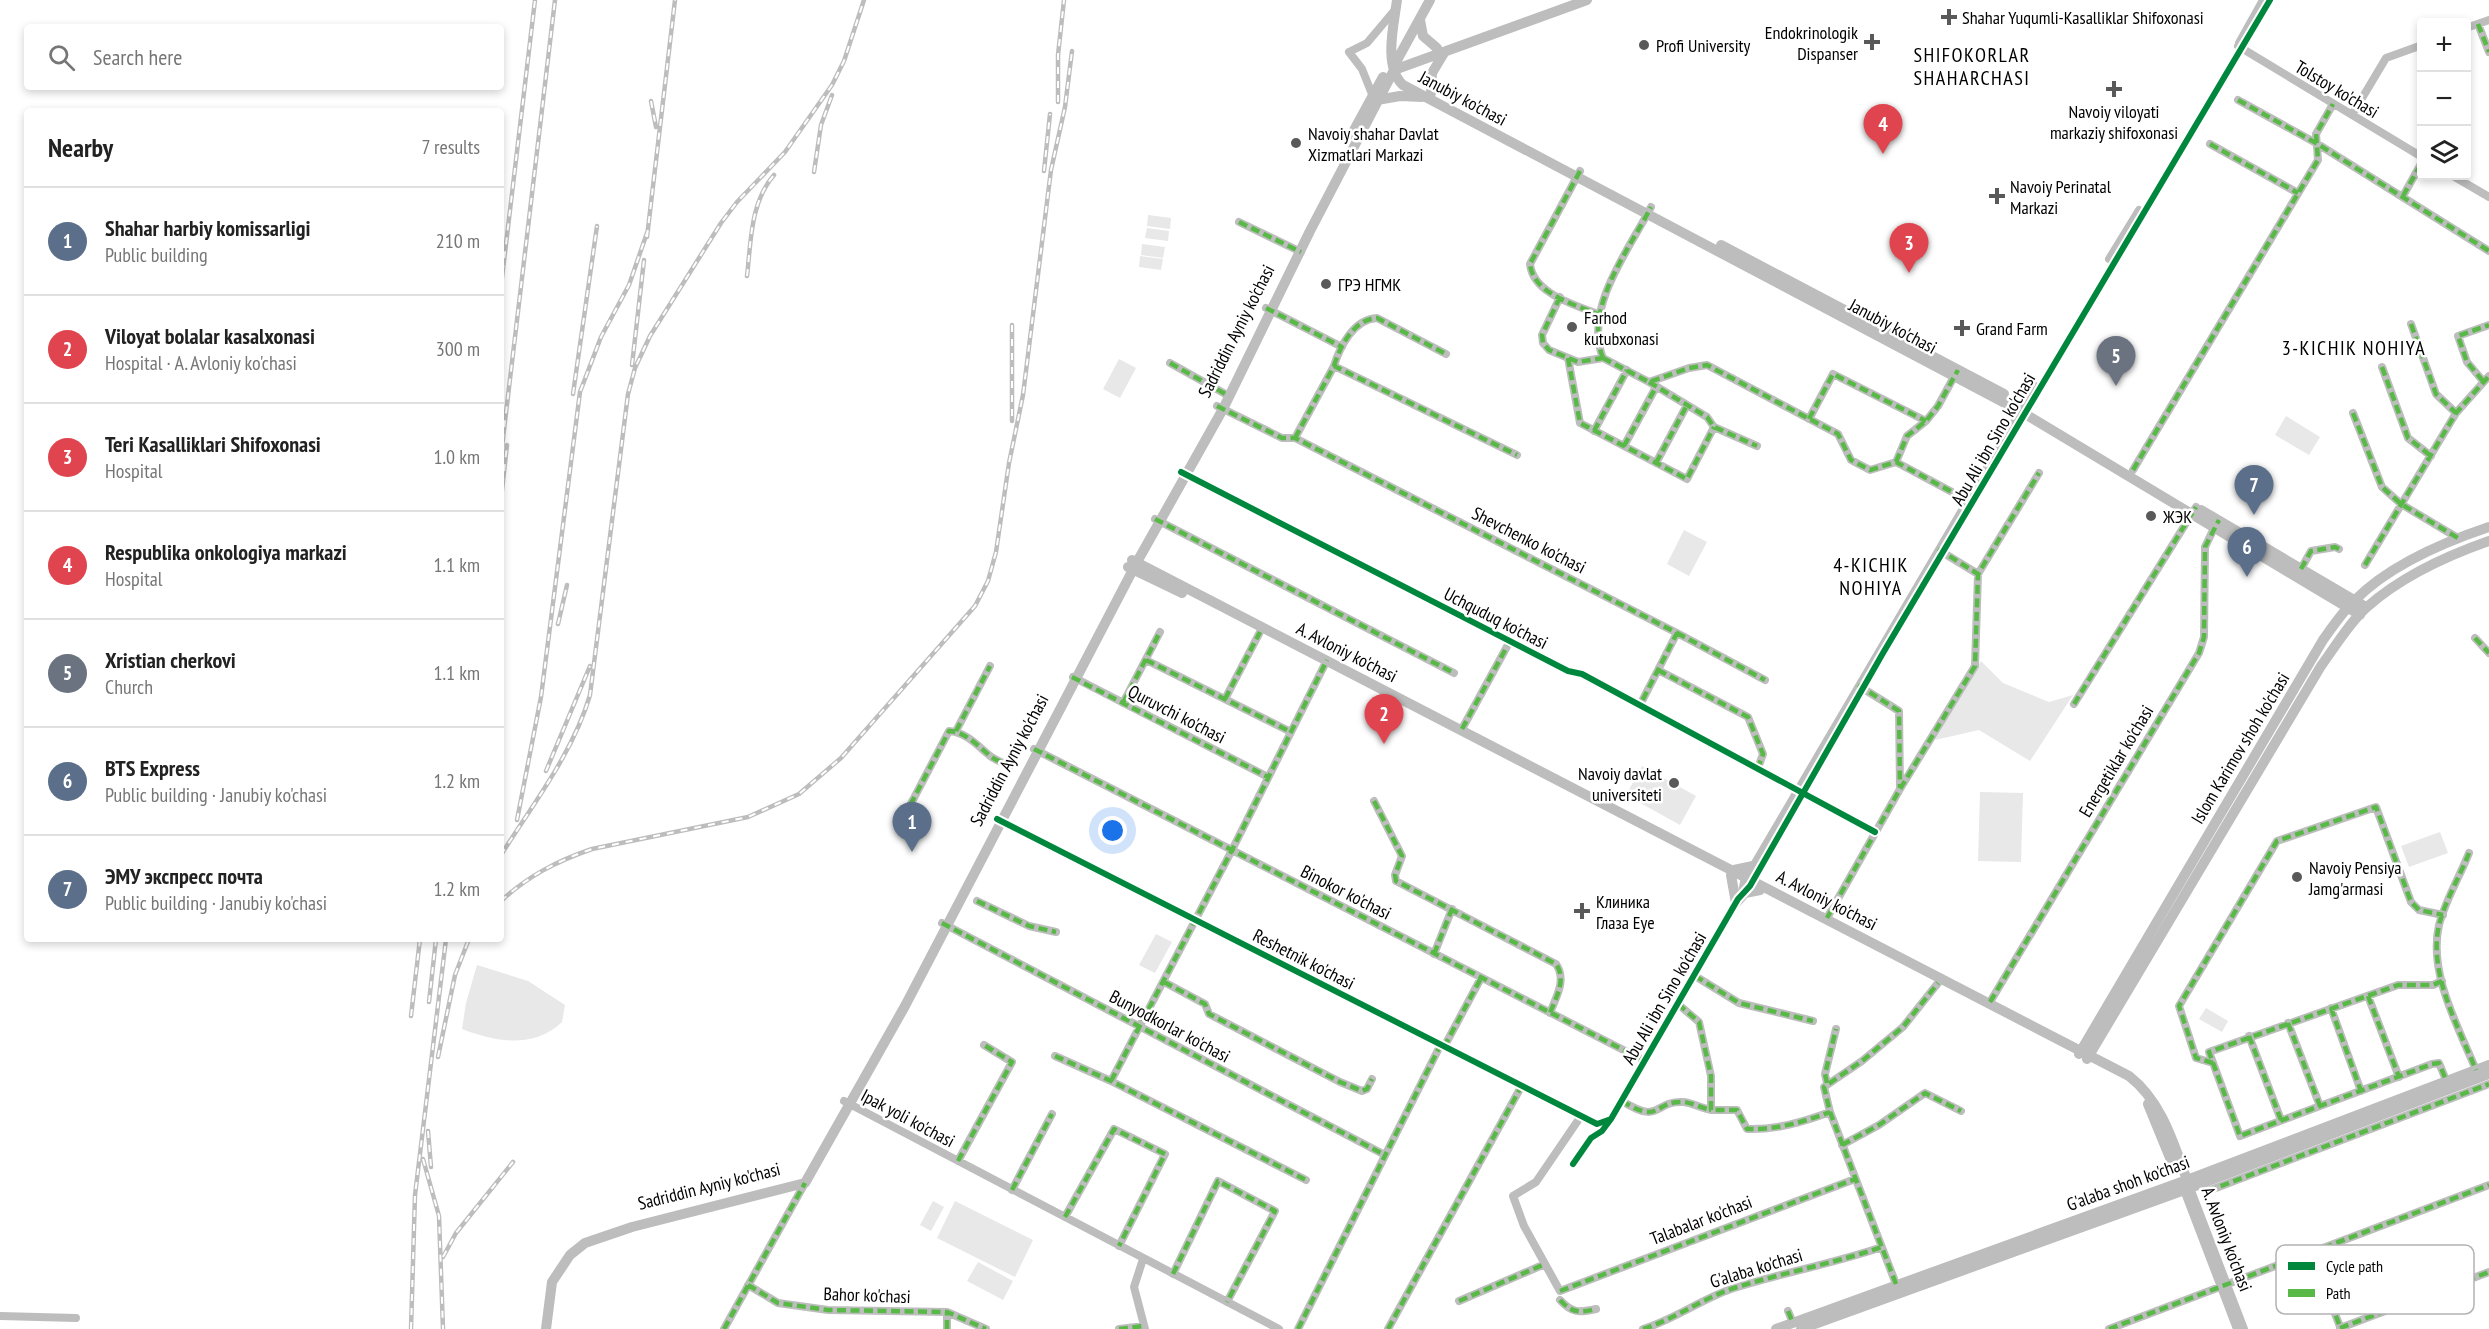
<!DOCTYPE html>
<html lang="en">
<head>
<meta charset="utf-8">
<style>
  :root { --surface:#fff; --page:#f6f6f6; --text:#222; --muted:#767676; --line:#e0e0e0; --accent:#ea580c }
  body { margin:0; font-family:"PT Sans Narrow",sans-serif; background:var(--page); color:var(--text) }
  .controls { position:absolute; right:18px; top:18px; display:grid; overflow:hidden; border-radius:6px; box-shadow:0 3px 9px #0003 }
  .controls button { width:54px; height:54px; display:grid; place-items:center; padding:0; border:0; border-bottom:2px solid var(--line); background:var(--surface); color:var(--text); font:30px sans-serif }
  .you { position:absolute; left:1113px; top:831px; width:21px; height:21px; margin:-15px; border:4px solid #fff; border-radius:50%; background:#1a73e8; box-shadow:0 0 0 9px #1a73e833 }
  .badge { display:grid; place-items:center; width:39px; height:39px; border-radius:50%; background:var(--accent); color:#fff; font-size:20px; font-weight:700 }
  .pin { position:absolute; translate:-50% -50px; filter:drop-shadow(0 2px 3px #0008) }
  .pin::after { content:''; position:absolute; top:32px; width:21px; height:18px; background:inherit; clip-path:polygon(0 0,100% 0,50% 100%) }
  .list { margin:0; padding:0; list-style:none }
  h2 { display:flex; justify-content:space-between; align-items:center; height:78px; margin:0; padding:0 24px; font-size:26px }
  h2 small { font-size:20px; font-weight:400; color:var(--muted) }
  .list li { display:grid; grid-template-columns:39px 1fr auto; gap:18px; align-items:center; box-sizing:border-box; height:108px; padding:0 24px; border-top:2px solid var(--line) }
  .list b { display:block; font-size:22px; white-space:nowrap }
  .list p { margin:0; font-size:20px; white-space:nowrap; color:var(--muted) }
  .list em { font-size:20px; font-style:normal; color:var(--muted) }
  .icon { flex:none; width:33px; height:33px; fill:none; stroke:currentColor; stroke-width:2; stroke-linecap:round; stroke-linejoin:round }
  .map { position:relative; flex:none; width:2489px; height:1329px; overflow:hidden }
  .search { position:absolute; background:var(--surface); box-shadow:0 3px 9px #0003; left:24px; top:24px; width:480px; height:66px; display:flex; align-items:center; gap:15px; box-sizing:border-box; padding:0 21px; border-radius:6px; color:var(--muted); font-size:22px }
  .panel { position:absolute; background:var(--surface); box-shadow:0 3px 9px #0003; left:24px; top:108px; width:480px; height:834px; border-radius:6px }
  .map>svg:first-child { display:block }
</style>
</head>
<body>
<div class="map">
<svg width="2489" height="1329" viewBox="0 0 2489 1329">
  <rect width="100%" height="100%" fill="#fff"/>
  <!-- green -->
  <path fill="#e8e8e8" d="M1148,215L1171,218L1170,229L1147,226Z
    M1147,228L1169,231L1168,241L1145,238Z
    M1142,244L1165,247L1163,258L1141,255Z
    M1140,256L1163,259L1161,270L1139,267Z
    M1119,359L1136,368L1120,398L1103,389Z
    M2286,416L2320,437L2309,455L2275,435Z
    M1684,530L1707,542L1689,576L1667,564Z
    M1981,661L2003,683L2049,702L2073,695L2030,761L1979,730L1935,740Z
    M1642,766L1696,796L1680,825L1626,795Z
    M1980,792L2023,793L2021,862L1978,861Z
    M2440,832L2448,853L2409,867L2401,846Z
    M1156,934L1172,942L1155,973L1139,965Z
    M477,965L528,981L565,1005L562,1022C534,1049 496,1042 462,1029L466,1003Z
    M2206,1008L2228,1021L2222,1032L2199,1019Z
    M933,1201L944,1207L931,1231L920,1225Z
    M955,1201L1033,1240L1015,1277L937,1238Z
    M978,1262L1013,1281L1003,1300L967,1281Z"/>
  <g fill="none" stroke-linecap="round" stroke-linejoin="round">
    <!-- minor -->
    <path stroke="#bdbdbd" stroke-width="8" d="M2478,24L2489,52
      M2466,28L2489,20
      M2239,43L2263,0
      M2238,46L2422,157
      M1349,52L1367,43L1394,11
      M1349,52L1362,69L1372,94
      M2238,100L2316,143L2489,251
      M2352,115L2386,58L2422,45
      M2210,144L2298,193
      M1580,171L1530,264C1533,294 1576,305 1600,315
      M2453,176L2489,197
      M2403,196L2422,162
      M1239,222L1301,252
      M2109,259L2139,210
      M1560,297L1542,335L1543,343L1549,350L1578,362L1603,358
      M1266,308L1342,347
      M2411,324L2436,394L2456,413
      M1568,358L1580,423L1687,479L1714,427
      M1603,358L1649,382L1689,368L1707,365L1838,434L1851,460L1870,470L1896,462L1967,500
      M1603,358C1583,308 1629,250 1651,207
      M1170,363L1229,396
      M1334,366C1340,346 1354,319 1377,318L1446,354
      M2382,367L2408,438L2431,456
      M2483,381L2467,362L2458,336L2489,325
      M1649,382L1707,417L1714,427L1757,446
      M1217,406L1282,438H1295L1677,633L1640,705
      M2353,413L2382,487L2401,504L2458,538
      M1809,419L1833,374L1926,421
      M1594,431L1627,370
      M1295,438L1334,366L1517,455
      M1624,446L1656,387
      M1896,462L1907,436L1926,421L1938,406L1956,373
      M1656,463L1687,405
      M2133,470L2318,160L2316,134L2333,104
      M1181,472L1568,671L1582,674L1875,832
      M1155,519L1454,673
      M1942,552L1978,574L2039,473
      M2365,565L2456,413L2489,376
      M2301,569L2311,551L2335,547L2339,549
      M1677,633L1765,680
      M2475,638L2489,653
      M1146,660L1291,732
      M1658,670L1748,717L1763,754L1758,768
      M1073,677L1268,777
      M1859,686L1899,711L1900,787
      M1225,699L1260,632
      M1123,703L1160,632
      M2074,704L2196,507
      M1462,729L1510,641
      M956,731L990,666
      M1034,749L1645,1061
      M1374,801L1402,856L1395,875L1396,881L1556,964C1567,980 1556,997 1550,1013
      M904,817L949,731C966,732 978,746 989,755C994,760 1004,763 1010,766
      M997,819L1597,1124L1611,1119
      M2469,853C2460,876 2445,901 2439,925C2428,973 2458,1026 2476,1070
      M1751,884L1883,653L2270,0
      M1742,893L1744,882L1755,863L2035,386
      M977,901L1029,926L1056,932
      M1827,918L1900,789L1975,666L1978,574
      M942,923L1385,1155
      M1434,954L1452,909
      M1695,976L1739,1003L1813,1021
      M2442,981L2433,985H2398L2209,1052L2240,1136L2432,1064L2439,1063L2446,1080
      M1164,982L1205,1004L1209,1014L1340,1082L1362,1091L1367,1089L1372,1079
      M2368,996L2399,1077
      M1990,1002L2199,653L2204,637L2205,547L2216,524
      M1678,1004L1699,1022L1711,1076V1110H1737L1747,1129C1776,1130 1803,1122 1830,1112
      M2331,1008L2361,1091
      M2288,1023L2320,1106
      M2249,1036L2281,1120
      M1444,1047L1481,978
      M1055,1056L1111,1081L1306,1180
      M2213,1063L2196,1058L2179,1006L2277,841L2376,807L2411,902L2419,910L2443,915
      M1111,1081L1232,850L1327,660
      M1827,1083L1825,1074L1836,1029
      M844,1101L1279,1329
      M1622,1101C1662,1126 1653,1100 1684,1102C1692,1103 1702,1108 1711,1110
      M1581,1116L1536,1182L1513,1196L1524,1226L1560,1291L1855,1179
      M1842,1145L1879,1125L1925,1093L1961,1111
      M958,1161L1012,1062L984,1045
      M1573,1164L1591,1138L1602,1131L1611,1119L1738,899
      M2190,1188L2244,1329
      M1012,1190L1052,1114
      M2184,1190L2237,1329
      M2208,1191L2489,1084
      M1065,1217L1114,1129L1165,1154L1119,1246
      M2311,1253L2341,1329
      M1143,1259L1134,1287L1145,1329
      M1173,1274L1218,1181L1275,1211L1227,1302
      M1896,1284L1830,1112L1824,1087L1862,1061L1903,1027L1938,983
      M748,1285L778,1303L828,1310L947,1312L986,1329
      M1560,1300C1572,1313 1579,1313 1596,1309
      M1459,1301L1545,1264
      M1788,1311L1793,1323
      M0,1316L76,1318
      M2340,1328L2489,1272
      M724,1329L805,1183
      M947,1329V1312
      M1119,1329L1144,1326
      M1298,1329L1440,1046
      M1388,1329L1521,1087
      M1643,1329C1675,1319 1700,1300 1731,1289C1781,1273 1832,1264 1882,1247
      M2109,1329L2489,1185"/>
    <!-- major -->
    <path stroke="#bdbdbd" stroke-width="10" d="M1397,0C1394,24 1383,67 1403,85L2020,411L2360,615
      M1420,20L1423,36L1437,48
      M1396,62L1430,0
      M1431,93L1432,73L1444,53
      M1377,100L1400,96L1422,97
      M1352,134L1383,77
      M1721,245L2004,394
      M2201,510L2366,607
      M1132,560L2129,1076C2164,1103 2175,1149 2190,1188
      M1128,567L1182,593
      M1734,870L1753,866
      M1731,875L1736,903L1745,893L1760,890
      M2079,1054L2323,640C2333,626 2343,611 2355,600C2389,566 2444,542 2489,527
      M2087,1059L2321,666C2335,647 2349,623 2367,607C2401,577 2446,556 2489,541
      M2148,1104L2175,1170
      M546,1329L552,1282L570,1255L585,1243L632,1227L805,1183L905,1006L1137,562L1223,409L1310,231L1394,70L1587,0
      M1776,1329L2187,1180L2489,1065
      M1801,1329L2190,1188L2489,1074"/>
    <!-- rail casing -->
    <g stroke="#bdbdbd" stroke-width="4.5">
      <path id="rail" d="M651,101L656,127
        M1058,102V55L1064,0
        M1044,171L1050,114
        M814,172L821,125L832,95
        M647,237L675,0
        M747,276C751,242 750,203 774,175
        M501,286L535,0
        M1012,325V421
        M632,365L644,260
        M573,394L597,226
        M501,455L555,0
        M501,499L507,445
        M558,624L567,585
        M546,771L590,666
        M517,820L541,697L580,392L601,337L629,285L648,230
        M501,855C533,804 573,753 590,695L628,394L635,368L650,336L721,223L737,202L785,152L832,85L844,61L864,0
        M501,901C528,876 557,861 592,849L748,817L799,794L841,758L975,606L988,581L996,552L1009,463L1023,395L1051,170L1065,107L1072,51
        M429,1002L436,939
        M411,1016L420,939
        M438,1057L455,975L469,939
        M428,1131L431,1167
        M423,1159L439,1216L443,1329
        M443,1257L456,1233L513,1162
        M411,1329L415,1195L446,939"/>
    </g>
    <!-- rail -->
    <use href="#rail" stroke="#fff" stroke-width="2" stroke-dasharray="7" stroke-linecap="butt"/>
    <!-- quiet -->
    <path stroke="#58b947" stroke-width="4.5" stroke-dasharray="9 4.5" stroke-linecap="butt" d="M2478,24L2489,52
      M2238,100L2316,143L2489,251
      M2210,144L2298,193
      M1580,171L1530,264C1533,294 1576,305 1600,315
      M2403,196L2422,162
      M1239,222L1301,252
      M1560,297L1542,335L1543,343L1549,350L1578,362L1603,358
      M1266,308L1342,347
      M2411,324L2436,394L2456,413
      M1568,358L1580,423L1687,479L1714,427
      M1603,358L1649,382L1689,368L1707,365L1838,434L1851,460L1870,470L1896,462L1967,500
      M1603,358C1583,308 1629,250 1651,207
      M1170,363L1229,396
      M1334,366C1340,346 1354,319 1377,318L1446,354
      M2382,367L2408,438L2431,456
      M2483,381L2467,362L2458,336L2489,325
      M1649,382L1707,417L1714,427L1757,446
      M1217,406L1282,438H1295L1677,633L1640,705
      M2353,413L2382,487L2401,504L2458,538
      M1809,419L1833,374L1926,421
      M1594,431L1627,370
      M1295,438L1334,366L1517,455
      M1624,446L1656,387
      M1896,462L1907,436L1926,421L1938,406L1958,370
      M1656,463L1687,405
      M2133,470L2318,160L2316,134L2333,104
      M1155,519L1454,673
      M1938,549L1978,574L2039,473
      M2365,565L2456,413L2489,376
      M2301,569L2311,551L2335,547L2339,549
      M1677,633L1765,680
      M2475,638L2489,653
      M1146,660L1291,732
      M1658,670L1748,717L1763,754L1758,768
      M1072,677L1268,777
      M1858,685L1899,711L1900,788
      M1225,699L1260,632
      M1123,703L1160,632
      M2074,704L2196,507
      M1462,729L1510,641
      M956,731L990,666
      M1034,749L1645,1061
      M1374,801L1402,856L1395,875L1396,881L1556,964C1567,980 1556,997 1550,1013
      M904,817L949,731C966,732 978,746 989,755C994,760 1004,763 1010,766
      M2469,853C2460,876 2445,901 2439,925C2428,973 2458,1026 2476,1070
      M977,901L1029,926L1056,932
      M1827,918L1900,789L1975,666L1978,574
      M942,923L1385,1155
      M1434,954L1452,909
      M1695,976L1739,1003L1813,1021
      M2442,981L2433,985H2398L2209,1052L2240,1136L2432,1064L2439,1063L2446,1080
      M1164,982L1205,1004L1209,1014L1340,1082L1362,1091L1367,1089L1372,1079
      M2368,996L2399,1077
      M1990,1002L2199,653L2204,637L2205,547L2219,520
      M1678,1004L1699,1022L1711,1076V1110H1737L1747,1129C1776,1130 1803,1122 1830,1112
      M2331,1008L2361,1091
      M2288,1023L2320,1106
      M2249,1036L2281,1120
      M1444,1047L1481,978
      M1055,1056L1111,1081L1306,1180
      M2213,1063L2196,1058L2179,1006L2277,841L2376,807L2411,902L2419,910L2443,915
      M1111,1081L1232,850L1327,660
      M1827,1083L1825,1074L1836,1029
      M1622,1101C1662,1126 1653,1100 1684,1102C1692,1103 1702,1108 1711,1110
      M1842,1145L1879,1125L1925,1093L1961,1111
      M958,1161L1012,1062L984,1045
      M1012,1190L1052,1114
      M2208,1191L2489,1084
      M1065,1217L1114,1129L1165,1154L1119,1246
      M2311,1253L2341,1329
      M1173,1274L1218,1181L1275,1211L1227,1302
      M1896,1284L1830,1112L1824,1087L1862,1061L1903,1027L1938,983
      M748,1285L778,1303L828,1310L947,1312L986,1329
      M1560,1291L1855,1179
      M1560,1300C1572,1313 1579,1313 1596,1309
      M1459,1301L1545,1264
      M1788,1311L1793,1323
      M2340,1328L2489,1272
      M724,1329L805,1183
      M947,1329V1312
      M1119,1329L1144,1326
      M1298,1329L1440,1046
      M1388,1329L1521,1087
      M1643,1329C1675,1319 1700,1300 1731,1289C1781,1273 1832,1264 1882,1247
      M2109,1329L2489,1185"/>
    <!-- cycleway casing -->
    <g stroke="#fff" stroke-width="10">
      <path id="cycleway" d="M1181,472L1568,671L1582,674L1875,832
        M997,819L1597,1124L1611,1119
        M1573,1164L1591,1138L1602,1131L1611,1119L1738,899L1750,886L1883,653L2270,0"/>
    </g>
    <!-- cycleway -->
    <use href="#cycleway" stroke="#00873e" stroke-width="6"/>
  </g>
  <!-- markers -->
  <g fill="#595959" stroke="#fff" stroke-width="2">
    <path d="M1946 8h6v6h6v6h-6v6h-6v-6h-6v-6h6z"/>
    <path d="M1869 33h6v6h6v6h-6v6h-6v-6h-6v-6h6z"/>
    <circle cx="1644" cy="45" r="6"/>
    <path d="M2111 80h6v6h6v6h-6v6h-6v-6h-6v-6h6z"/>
    <circle cx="1296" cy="143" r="6"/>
    <path d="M1994 187h6v6h6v6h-6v6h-6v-6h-6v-6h6z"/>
    <circle cx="1326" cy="284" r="6"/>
    <circle cx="1572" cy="327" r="6"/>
    <path d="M1959 319h6v6h6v6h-6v6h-6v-6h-6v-6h6z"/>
    <circle cx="2151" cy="516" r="6"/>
    <circle cx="1674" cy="783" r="6"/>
    <circle cx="2297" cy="877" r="6"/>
    <path d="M1579 902h6v6h6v6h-6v6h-6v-6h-6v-6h6z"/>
  </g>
  <g text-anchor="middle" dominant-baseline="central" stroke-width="5" stroke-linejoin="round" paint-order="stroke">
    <!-- poi labels -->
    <g font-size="18" fill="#000" stroke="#fff" text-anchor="start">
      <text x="1962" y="17">Shahar Yuqumli-Kasalliklar Shifoxonasi</text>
      <text x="1858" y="32" text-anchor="end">Endokrinologik<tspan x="1858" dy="21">Dispanser</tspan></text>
      <text x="1656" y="45">Profi University</text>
      <text x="2114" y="111" text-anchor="middle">Navoiy viloyati<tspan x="2114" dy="21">markaziy shifoxonasi</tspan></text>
      <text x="1308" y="133">Navoiy shahar Davlat<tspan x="1308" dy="21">Xizmatlari Markazi</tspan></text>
      <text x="2010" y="186">Navoiy Perinatal<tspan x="2010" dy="21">Markazi</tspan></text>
      <text x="1338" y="284">ГРЭ НГМК</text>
      <text x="1584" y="317">Farhod<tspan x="1584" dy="21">kutubxonasi</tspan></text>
      <text x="1976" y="328">Grand Farm</text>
      <text x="2163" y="516">ЖЭК</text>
      <text x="1662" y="773" text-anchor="end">Navoiy davlat<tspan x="1662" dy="21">universiteti</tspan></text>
      <text x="2309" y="867">Navoiy Pensiya<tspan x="2309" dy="21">Jamg'armasi</tspan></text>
      <text x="1596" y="901">Клиника<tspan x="1596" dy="21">Глаза Eye</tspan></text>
    </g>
    <!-- street labels -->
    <g font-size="18" fill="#000" stroke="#fff">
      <text transform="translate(2337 89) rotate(31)">Tolstoy ko'chasi</text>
      <text transform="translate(1463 98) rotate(28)">Janubiy ko'chasi</text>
      <text transform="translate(1893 326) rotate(28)">Janubiy ko'chasi</text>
      <text transform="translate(1236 331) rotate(-63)">Sadriddin Ayniy ko'chasi</text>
      <text transform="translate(1993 439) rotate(-60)">Abu Ali ibn Sino ko'chasi</text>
      <text transform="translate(1529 540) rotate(27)">Shevchenko ko'chasi</text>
      <text transform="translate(1496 618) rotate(27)">Uchquduq ko'chasi</text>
      <text transform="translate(1347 652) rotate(27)">A. Avloniy ko'chasi</text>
      <text transform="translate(1177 714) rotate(27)">Quruvchi ko'chasi</text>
      <text transform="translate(2240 748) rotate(-59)">Islom Karimov shoh ko'chasi</text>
      <text transform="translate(1009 760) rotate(-62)">Sadriddin Ayniy ko'chasi</text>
      <text transform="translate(2116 761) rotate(-59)">Energetiklar ko'chasi</text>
      <text transform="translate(1346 892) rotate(27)">Binokor ko'chasi</text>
      <text transform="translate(1827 900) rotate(27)">A. Avloniy ko'chasi</text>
      <text transform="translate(1304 959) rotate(27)">Reshetnik ko'chasi</text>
      <text transform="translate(1664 998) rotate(-60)">Abu Ali ibn Sino ko'chasi</text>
      <text transform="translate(1170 1026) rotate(28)">Bunyodkorlar ko'chasi</text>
      <text transform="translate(908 1118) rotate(28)">Ipak yoli ko'chasi</text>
      <text transform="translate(2128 1183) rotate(-20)">G'alaba shoh ko'chasi</text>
      <text transform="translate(709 1186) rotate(-14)">Sadriddin Ayniy ko'chasi</text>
      <text transform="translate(1701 1220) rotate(-21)">Talabalar ko'chasi</text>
      <text transform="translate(2227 1239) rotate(69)">A. Avloniy ko'chasi</text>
      <text transform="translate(1756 1268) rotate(-17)">G'alaba ko'chasi</text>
      <text transform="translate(867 1295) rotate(2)">Bahor ko'chasi</text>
    </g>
    <!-- neighbourhood labels -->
    <g font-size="20" letter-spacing="1.5" fill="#000" stroke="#fff">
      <text x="1972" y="55">SHIFOKORLAR<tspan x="1972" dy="23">SHAHARCHASI</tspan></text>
      <text x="2354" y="348">3-KICHIK NOHIYA</text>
      <text x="1871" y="565">4-KICHIK<tspan x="1871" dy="23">NOHIYA</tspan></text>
    </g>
  </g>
  <!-- legend -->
  <rect x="2276" y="1245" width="198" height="69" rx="9" fill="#fff" stroke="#b2b2b2" stroke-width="1.5"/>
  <rect x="2288" y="1262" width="27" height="8" fill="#00873e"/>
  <rect x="2288" y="1289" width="27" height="8" fill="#58b947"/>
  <g font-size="16" fill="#000">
    <text x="2326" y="1272">Cycle path</text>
    <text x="2326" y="1299">Path</text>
  </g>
</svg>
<div class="controls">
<button>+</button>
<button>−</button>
<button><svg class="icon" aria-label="layers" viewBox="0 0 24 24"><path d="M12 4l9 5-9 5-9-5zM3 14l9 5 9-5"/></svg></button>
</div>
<div class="you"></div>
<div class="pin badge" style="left:912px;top:852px;background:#5c6f8a">1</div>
<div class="pin badge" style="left:1384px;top:744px;background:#e0444e">2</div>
<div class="pin badge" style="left:1909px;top:273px;background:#e0444e">3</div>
<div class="pin badge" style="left:1883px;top:154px;background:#e0444e">4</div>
<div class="pin badge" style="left:2116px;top:386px;background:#6b7280">5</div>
<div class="pin badge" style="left:2247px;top:577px;background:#5c6f8a">6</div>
<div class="pin badge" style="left:2254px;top:515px;background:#5c6f8a">7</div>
<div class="search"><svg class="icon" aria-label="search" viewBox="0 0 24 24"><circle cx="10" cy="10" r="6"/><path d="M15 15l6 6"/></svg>Search here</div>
<section class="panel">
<h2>Nearby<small>7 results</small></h2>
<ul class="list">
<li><span class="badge" style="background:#5c6f8a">1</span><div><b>Shahar harbiy komissarligi</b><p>Public building</p></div><em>210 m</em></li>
<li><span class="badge" style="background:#e0444e">2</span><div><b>Viloyat bolalar kasalxonasi</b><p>Hospital · A. Avloniy ko'chasi</p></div><em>300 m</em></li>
<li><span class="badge" style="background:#e0444e">3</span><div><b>Teri Kasalliklari Shifoxonasi</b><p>Hospital</p></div><em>1.0 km</em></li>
<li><span class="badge" style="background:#e0444e">4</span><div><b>Respublika onkologiya markazi</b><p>Hospital</p></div><em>1.1 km</em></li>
<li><span class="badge" style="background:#6b7280">5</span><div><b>Xristian cherkovi</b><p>Church</p></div><em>1.1 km</em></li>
<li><span class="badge" style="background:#5c6f8a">6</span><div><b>BTS Express</b><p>Public building · Janubiy ko'chasi</p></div><em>1.2 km</em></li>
<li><span class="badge" style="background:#5c6f8a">7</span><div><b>ЭМУ экспресс почта</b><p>Public building · Janubiy ko'chasi</p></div><em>1.2 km</em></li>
</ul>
</section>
</div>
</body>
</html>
